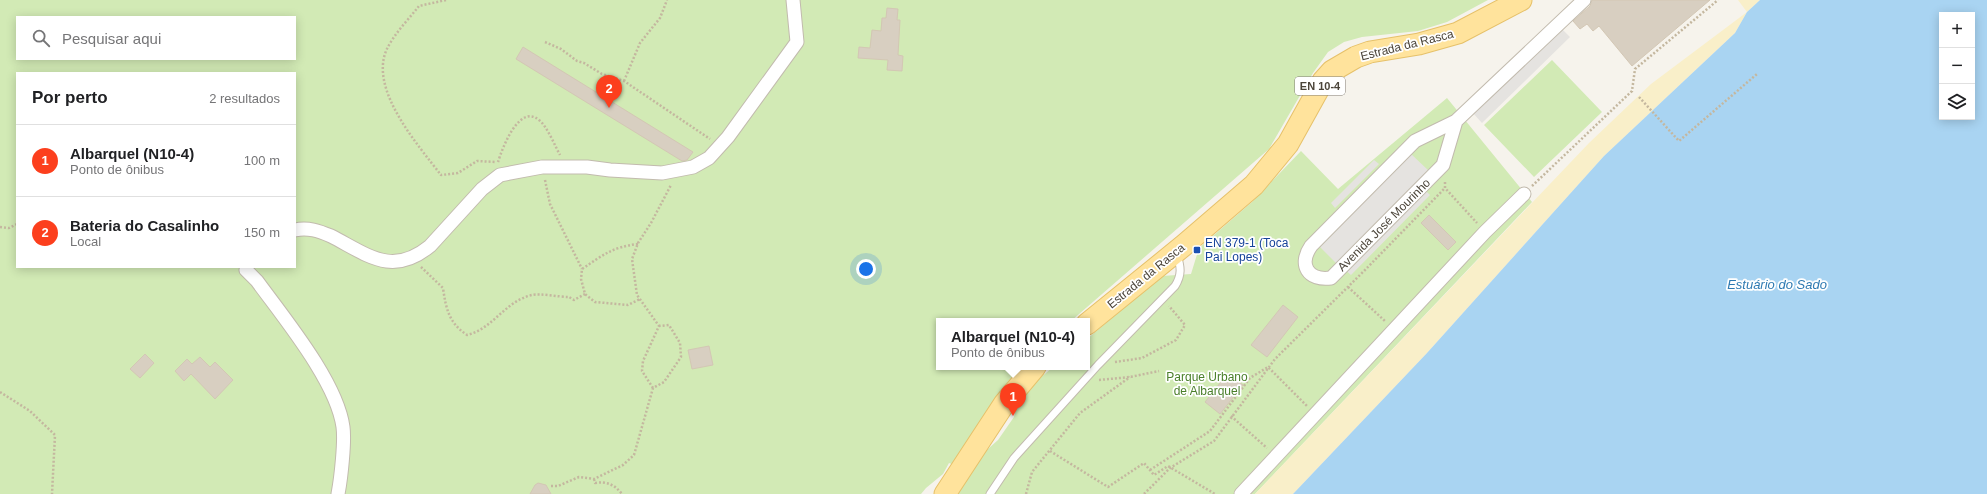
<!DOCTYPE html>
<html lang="pt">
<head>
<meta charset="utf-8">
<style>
  :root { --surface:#fff; --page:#f2f2f2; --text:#202124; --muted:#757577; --line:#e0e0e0; --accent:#fc3f1d }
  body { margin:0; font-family:Helvetica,sans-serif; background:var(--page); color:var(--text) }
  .controls { position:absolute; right:12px; top:12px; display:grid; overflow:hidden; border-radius:0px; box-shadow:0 2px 10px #0003 }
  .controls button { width:36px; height:36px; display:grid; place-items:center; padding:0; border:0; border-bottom:1px solid var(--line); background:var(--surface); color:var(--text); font:20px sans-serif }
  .you { position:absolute; left:866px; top:269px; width:14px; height:14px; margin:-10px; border:3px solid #fff; border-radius:50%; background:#1a73e8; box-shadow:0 0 0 6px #1a73e833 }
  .badge { display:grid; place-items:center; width:26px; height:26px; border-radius:50%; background:var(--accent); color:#fff; font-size:13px; font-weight:700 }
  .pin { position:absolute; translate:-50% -33px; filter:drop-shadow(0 1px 2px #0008) }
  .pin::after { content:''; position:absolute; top:21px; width:14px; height:12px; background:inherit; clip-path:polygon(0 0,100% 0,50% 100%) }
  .popup { position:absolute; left:936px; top:318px; width:154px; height:52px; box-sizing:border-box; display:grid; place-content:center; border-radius:0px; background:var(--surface); filter:drop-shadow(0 1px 3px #0005); font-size:13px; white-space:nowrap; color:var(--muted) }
  .popup b { font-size:15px; color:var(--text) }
  .popup::after { content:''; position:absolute; left:50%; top:100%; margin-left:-8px; border:8px solid transparent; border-top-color:var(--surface) }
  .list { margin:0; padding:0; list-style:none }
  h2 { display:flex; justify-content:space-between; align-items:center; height:52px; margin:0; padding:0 16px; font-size:17px }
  h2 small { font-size:13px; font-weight:400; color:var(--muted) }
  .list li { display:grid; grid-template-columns:26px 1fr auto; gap:12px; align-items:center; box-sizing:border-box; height:72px; padding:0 16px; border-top:1px solid var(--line) }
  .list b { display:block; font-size:15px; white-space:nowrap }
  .list p { margin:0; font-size:13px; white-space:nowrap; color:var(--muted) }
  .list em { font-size:13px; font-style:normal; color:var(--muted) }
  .icon { flex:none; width:22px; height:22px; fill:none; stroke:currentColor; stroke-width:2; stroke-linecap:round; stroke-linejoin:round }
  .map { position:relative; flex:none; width:1987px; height:494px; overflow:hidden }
  .search { position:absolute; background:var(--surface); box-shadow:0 2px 10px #0003; left:16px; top:16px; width:280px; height:44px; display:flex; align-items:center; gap:10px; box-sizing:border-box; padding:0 14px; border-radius:0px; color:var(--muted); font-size:15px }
  .panel { position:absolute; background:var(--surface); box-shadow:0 2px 10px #0003; left:16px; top:72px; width:280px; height:196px; border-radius:0px }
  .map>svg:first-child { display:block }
</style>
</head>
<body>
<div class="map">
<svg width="1987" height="494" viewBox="0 0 1987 494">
  <rect width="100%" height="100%" fill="#f6f3ec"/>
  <!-- green -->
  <path fill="#d2eab5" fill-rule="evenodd" d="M0,0H1488L1447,22L1418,31L1362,37L1344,42L1328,52L1313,73L1269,149L1071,321H939V367H1021C993,396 974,431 954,465L949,463L943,474L926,488L921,494H0ZM17,17H295V59H17ZM17,73H295V267H17Z
    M1552,60L1602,112L1534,177L1484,125Z
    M1447,98L1532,202L1255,494H955L979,457L998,440L1014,417L1017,401L1026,390L1053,367H1087V339L1162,276L1191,274L1199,248L1252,202L1301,151L1338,189Z"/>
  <!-- sand -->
  <path fill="#f9efc9" d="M1738,0H1760L1747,12L1735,33L1604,156L1427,353L1293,494H1255L1589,143L1651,84L1747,12Z"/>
  <!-- parking -->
  <path fill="#e5e3e0" d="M1560,27L1570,37L1482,123L1472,112Z
    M1410,153L1429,171L1338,265L1320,247Z
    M1374,160L1379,164L1335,208L1331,203Z
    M1423,188L1430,195L1351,275L1344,269Z"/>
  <!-- water -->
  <path fill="#a9d4f2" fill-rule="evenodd" d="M1760,0H1987V494H1293L1427,353L1604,156L1735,33L1747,12ZM1942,15H1972V117H1942Z"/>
  <!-- building -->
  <path fill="#d8cfc1" stroke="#d3c7b4" d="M1592,0H1710L1632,66L1599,26L1593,31L1587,24L1580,29L1573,21L1590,6Z
    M887,8L898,9L897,20H900L898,55L903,56L902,71L887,70L888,60L858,58L859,47L870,48L872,30L881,31L882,18H886Z
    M523,47L693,152L687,160L682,161L516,59Z
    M1429,215L1456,242L1448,250L1421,223Z
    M1283,305L1298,317L1267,357L1251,345Z
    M709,346L713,365L692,369L688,350Z
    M145,354L154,363L140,378L130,369Z
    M200,357L210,367L215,362L233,380L215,399L191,374L184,381L175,371L187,359L192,364Z
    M1228,373L1243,385L1220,414L1205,402Z
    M538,483L546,485L551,494H530L535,485Z"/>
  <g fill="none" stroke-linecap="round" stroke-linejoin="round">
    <!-- lane casing -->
    <g stroke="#c2bbae" stroke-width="9">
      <path id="lane" d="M990,494L1014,458L1098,365L1175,286C1182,275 1181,267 1177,255"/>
    </g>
    <!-- street casing -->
    <g stroke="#c2bbae" stroke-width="15">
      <path id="street" d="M1456,121L1443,165L1331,278C1308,281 1298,265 1311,246L1415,141L1456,121L1584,0
        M295,230C308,227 319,231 331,236C368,255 392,277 430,246L482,189L500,175L542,167H587L610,170L662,173L693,167L709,158L728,137L797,42L793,0
        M247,267L246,270L257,281C284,318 337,382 343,427C345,442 341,478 338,494
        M1241,494L1485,232L1524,194"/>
    </g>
    <!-- primary casing -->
    <g stroke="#e6c16a" stroke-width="23">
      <path id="primary" d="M1087,324L1183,246L1254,185L1288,144L1323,81L1332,71L1356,57L1370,52L1419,44L1458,33L1521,0
        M945,494L1004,404L1035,367"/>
    </g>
    <!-- path -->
    <path stroke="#c4b79f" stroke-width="2.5" stroke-dasharray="2 2" stroke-linecap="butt" d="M446,0L419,6C408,20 393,35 386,51C370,91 418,145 441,175L458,173L477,161L496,162
      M545,42L561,49L577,61L584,63L602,74L624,81L710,139
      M624,81L640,43L660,18L667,0
      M1639,97L1679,141L1757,74
      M498,162C502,149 519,103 539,120C547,126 555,146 560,155
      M545,180L550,204L582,269
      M1445,182V188L1477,223
      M1532,186L1632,91L1635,69L1718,0
      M0,227L9,228L17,224
      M638,244C612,247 603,255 582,269L581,279L585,294L595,302L628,305L640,299
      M421,267L443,288C446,309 449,323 467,335C493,329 505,301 532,295C540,293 559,297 569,297L574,300L585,294
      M1348,287L1386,322
      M1115,362L1142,358L1176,340L1185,325L1169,306
      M1099,380L1130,377L1159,371
      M653,388L642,371L643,361L659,326L637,295L632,259L638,243L651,223L671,185
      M0,392L30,411L55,435L52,494
      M1231,416L1267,448
      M1050,451L1108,487L1144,463L1154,475L1168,466L1215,494
      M1150,470L1210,431L1250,378L1268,367L1307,406
      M594,479L595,483C607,481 615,485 622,494
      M551,486H558L579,477L594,479L623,465L634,455L653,388L664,382L681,357L680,343L669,325L659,326
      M1026,494L1032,472L1080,413L1130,377
      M1144,494L1170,468L1214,441L1275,359L1365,270L1445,188"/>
    <!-- lane -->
    <use href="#lane" stroke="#fff" stroke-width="7"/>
    <!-- street -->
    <use href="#street" stroke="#fff" stroke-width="13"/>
    <!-- primary -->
    <use href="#primary" stroke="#ffe39c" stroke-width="21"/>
  </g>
  <!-- markers -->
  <rect fill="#1a4fb4" stroke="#fff" stroke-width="1.5" x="1193" y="246" width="8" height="8" rx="2"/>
  <g text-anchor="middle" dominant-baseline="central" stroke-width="3.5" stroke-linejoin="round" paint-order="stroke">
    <!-- shield labels -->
    <rect fill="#fff" stroke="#817c74" stroke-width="1" x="1295" y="77" width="50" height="18" rx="3"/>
    <g font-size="11" font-weight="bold" fill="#4b4439">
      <text x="1320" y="86">EN 10-4</text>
    </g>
    <!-- street labels -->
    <g font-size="12" fill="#4b4439" stroke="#fff">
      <text transform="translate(1407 45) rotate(-14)">Estrada da Rasca</text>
      <text transform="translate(1384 225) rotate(-45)">Avenida José Mourinho</text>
      <text transform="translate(1146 276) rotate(-39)">Estrada da Rasca</text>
    </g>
    <!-- transit labels -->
    <g font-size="12" fill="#164399" stroke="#fff" text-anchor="start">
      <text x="1205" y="243">EN 379-1 (Toca<tspan x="1205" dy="14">Pai Lopes)</tspan></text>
    </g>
    <!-- park labels -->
    <g font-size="12" fill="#4a7f2a" stroke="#fff">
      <text x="1207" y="377">Parque Urbano<tspan x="1207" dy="14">de Albarquel</tspan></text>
    </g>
    <!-- water labels -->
    <g font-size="13" font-style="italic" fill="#2e7ab2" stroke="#fff">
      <text x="1777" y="284">Estuário do Sado</text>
    </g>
  </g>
</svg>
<div class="controls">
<button>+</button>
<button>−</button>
<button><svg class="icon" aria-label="layers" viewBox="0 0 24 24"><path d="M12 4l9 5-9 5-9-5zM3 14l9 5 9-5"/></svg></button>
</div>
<div class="you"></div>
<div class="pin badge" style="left:1013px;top:416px">1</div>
<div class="popup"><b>Albarquel (N10-4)</b>Ponto de ônibus</div>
<div class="pin badge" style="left:609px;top:108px">2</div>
<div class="search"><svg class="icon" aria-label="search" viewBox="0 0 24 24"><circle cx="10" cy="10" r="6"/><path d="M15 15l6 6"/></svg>Pesquisar aqui</div>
<section class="panel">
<h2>Por perto<small>2 resultados</small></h2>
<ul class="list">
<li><span class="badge">1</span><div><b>Albarquel (N10-4)</b><p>Ponto de ônibus</p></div><em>100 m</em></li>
<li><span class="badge">2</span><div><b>Bateria do Casalinho</b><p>Local</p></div><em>150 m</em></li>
</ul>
</section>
</div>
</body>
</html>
